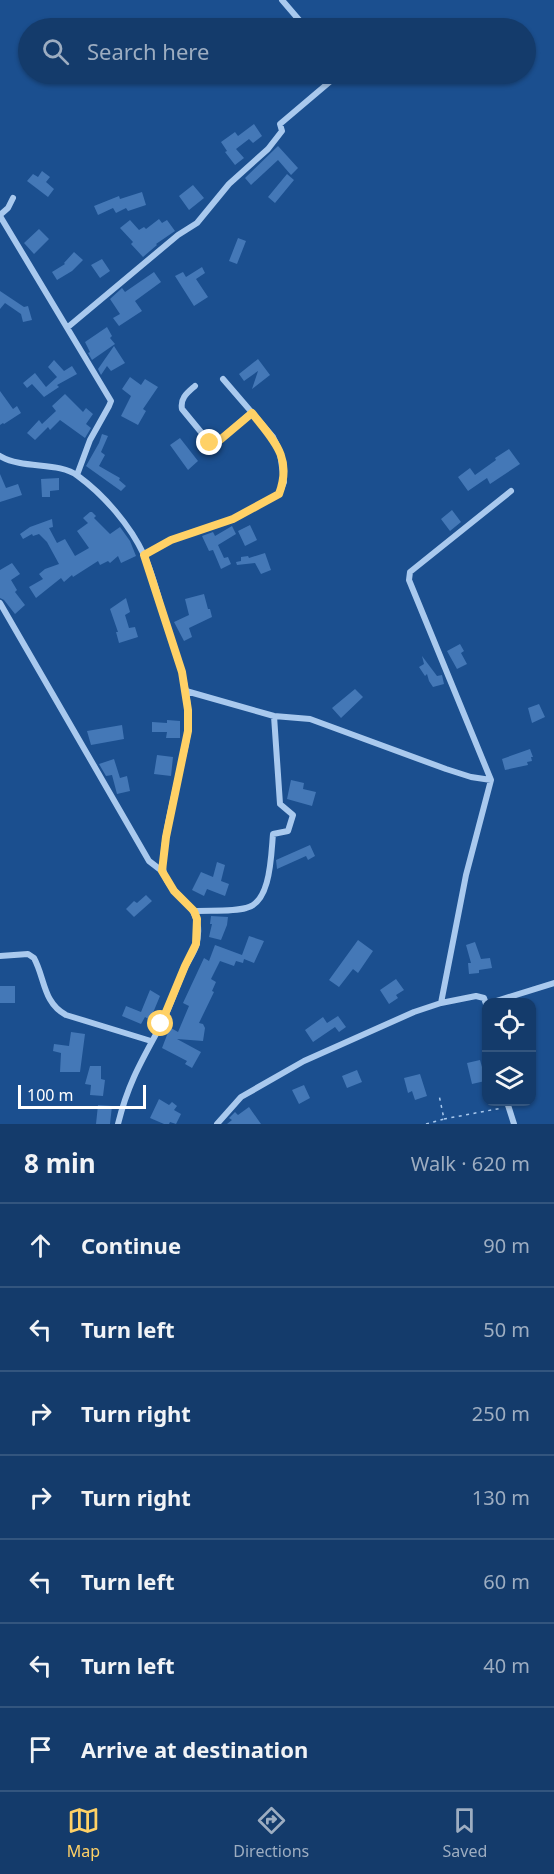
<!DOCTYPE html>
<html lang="en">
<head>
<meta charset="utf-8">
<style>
  :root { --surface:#143b6b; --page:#1d4271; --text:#f1f3f6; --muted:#9dadc1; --line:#33557e; --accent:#ffd166 }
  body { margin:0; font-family:"Noto Sans",sans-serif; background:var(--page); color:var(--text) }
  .controls { position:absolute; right:18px; bottom:18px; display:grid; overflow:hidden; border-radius:12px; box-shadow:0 2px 4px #0004 }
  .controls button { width:54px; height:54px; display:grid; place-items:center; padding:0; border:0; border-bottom:2px solid var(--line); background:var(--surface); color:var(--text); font:30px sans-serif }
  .scale { position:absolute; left:18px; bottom:15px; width:128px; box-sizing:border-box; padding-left:6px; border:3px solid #fff; border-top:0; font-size:16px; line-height:21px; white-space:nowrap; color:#fff; -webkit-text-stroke:4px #1b4f8f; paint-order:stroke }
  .stop { position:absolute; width:18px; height:18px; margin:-14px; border:4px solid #ffd166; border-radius:50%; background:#fff }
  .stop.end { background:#ffd166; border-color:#fff; box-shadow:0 2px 6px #0008 }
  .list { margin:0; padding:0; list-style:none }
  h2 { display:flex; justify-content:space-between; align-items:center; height:78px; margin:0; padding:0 24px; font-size:26px }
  h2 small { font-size:20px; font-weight:400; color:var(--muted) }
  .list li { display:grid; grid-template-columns:39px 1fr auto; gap:18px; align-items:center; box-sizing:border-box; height:84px; padding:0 24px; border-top:2px solid var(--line) }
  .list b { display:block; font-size:22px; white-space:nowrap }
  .list em { font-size:20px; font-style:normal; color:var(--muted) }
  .icon { flex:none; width:33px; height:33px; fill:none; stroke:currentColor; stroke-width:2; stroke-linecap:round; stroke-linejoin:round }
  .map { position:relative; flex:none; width:554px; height:1124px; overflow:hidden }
  .search { position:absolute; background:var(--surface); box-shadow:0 2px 4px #0004; left:18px; right:18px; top:18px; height:66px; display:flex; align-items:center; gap:15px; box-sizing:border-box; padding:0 21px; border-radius:33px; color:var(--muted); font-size:22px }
  .sheet { height:666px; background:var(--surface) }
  nav { display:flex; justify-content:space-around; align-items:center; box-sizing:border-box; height:84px; border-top:2px solid var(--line); background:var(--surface); font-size:16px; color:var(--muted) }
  nav a { display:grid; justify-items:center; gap:3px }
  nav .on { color:var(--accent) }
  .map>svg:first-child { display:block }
</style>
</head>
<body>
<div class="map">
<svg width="554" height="1124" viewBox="0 0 554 1124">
  <rect width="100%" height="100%" fill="#1b4f8f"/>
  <!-- building -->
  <path fill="#4478b7" d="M254,124L262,136L253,143L249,139L236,149L244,158L235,165L225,152L227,151L221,142L235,132L238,136Z
    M278,146L298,168L291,175L278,160L251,185L245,178Z
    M42,171L50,177L46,182L54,189L48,197L27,181L33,174L38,177Z
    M287,174L294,180L275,203L268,197Z
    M193,185L204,198L189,210L179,196Z
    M142,192L146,205L128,211L126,208L116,213L113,208L98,215L94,206L119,196L120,199Z
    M159,219L162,223L167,220L175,231L156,244L157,245L143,257L131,244L133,242L120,228L130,220L139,230L144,227L146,229Z
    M39,229L49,239L34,254L24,243Z
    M238,238L246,241L237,264L229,261Z
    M74,252L83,260L72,271L57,280L52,272L65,264L64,263Z
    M102,259L110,271L100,278L91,265Z
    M202,267L205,273L196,279L208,297L194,306L175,276L183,272L186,277Z
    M154,272L161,282L135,301L142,311L119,326L113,318L120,314L110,299L122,288L125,292Z
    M0,291L24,307L28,306L32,320L23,322L21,314L5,303L0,309Z
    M107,327L112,336L110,338L115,344L92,360L88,353L90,352L85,342Z
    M114,346L125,363L111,371L107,366L101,375L98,369Z
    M258,359L270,375L252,389L258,371L244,381L239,374Z
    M54,360L64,371L72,366L77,374L57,385L59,387L44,397L32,384L27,388L23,383L35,373L46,387L57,377L48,367Z
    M130,377L141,385L145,379L158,387L143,409L146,411L138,425L121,416L131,396L122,389Z
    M0,391L13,409L17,406L21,413L4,424L3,423L0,425Z
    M65,394L83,412L86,408L93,414L86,424L91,428L85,438L60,420L50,430L48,427L35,440L27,433L39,420L42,424L56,411L52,406Z
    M102,434L108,436L101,452L105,455L99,466L120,478L119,480L126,486L121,491L86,466L99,443Z
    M180,438L198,461L188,470L170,445Z
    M509,449L520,464L490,484L487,478L468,491L458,477L470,468L475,475L496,460L495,458Z
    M0,474L6,488L18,484L22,495L0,502Z
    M59,478V490L50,491V497H42L41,479Z
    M452,510L461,522L450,531L441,519Z
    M90,512H92L96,516L94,518L110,534L120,527L130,541L136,556L121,563L118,556L110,563L108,561L100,565L98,561L73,577L72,575L64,582L61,578L36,598L29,587L43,579L39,574L45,569L59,564L47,542L39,534L33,536L32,534L23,539L20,534L30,527L52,519L53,527L49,528L57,543L65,539L75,556L89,548L77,531L88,523L83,518Z
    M250,525L257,540L245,546L238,531Z
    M232,526L236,534L218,545L224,558L228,557L231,564L221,569L213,550L209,551L202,536L213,532L215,536Z
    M265,553L271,570L261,574L255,563L237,565L236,562L241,561V557L248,556L249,558Z
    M12,563L20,574L11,580L17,590L15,592L25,605L15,614L4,600L0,598V570Z
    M204,594L208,609H210L212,617L189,628L192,637L184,641L174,622L189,615L185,599Z
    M126,598L130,612L125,615L129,628L135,627L138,637L119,643L116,632H118L110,609Z
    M460,644L464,651L461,653L467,664L457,669L447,651Z
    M422,656L437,676L442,675L444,684L433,687L429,681L427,674L425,676L419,667L424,664Z
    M355,689L363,697L341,718L332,708Z
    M539,704L545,717L532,723L528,708Z
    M167,720L180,721V738H166L167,732H152V722L167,723Z
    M122,725L124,739L91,745L87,731Z
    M530,749L533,757H531L532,761L527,762L528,765L505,770L502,759Z
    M157,755L173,757L171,776L154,774Z
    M114,759L120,778L127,776L130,791L117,794L112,775L106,776L99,764Z
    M291,780L304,783L303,789L316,792L312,806L287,799Z
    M310,845L315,856L308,860L306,856L277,869L276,860Z
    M217,862L225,865L221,881L229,884L225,896L207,889L204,896L192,890L201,872L213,877Z
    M146,895L152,901L134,917L126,909L134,901L137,903Z
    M211,916L228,917L227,925L221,940L209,937L212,924H210Z
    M249,936L264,941L254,963L244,959L243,963L236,961L234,966L220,961L211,979L216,982L212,991L214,992L199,1023L203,1024L205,1028L203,1041L177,1039L201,1052L192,1068L185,1064L187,1061L162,1048L167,1035L171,1028L178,1032L189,1006L183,1003L204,958L209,961L215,945L242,955Z
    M358,940L373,951L358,973L353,969L339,987L329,980Z
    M475,942L481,959L490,958L492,968L479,970V973L469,974L468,963H471L466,945Z
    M396,979L404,990L396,995L398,998L389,1004L380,990Z
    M0,986H15V1003H0Z
    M150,990L160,996L150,1020L145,1017L141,1024L122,1016L126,1006L141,1012Z
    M338,1016L346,1027L339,1032L335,1027L313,1042L305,1030L323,1017L327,1023Z
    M71,1032L85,1034L80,1072H60L61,1053L53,1051L54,1044L69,1046Z
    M480,1060L482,1067H486V1077L484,1078L485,1081L472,1084L467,1063Z
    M90,1066H101V1079L105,1080L103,1096L90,1095L91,1085L85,1084Z
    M357,1070L362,1082L347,1088L342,1076Z
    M420,1074L427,1096L415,1100L412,1091L408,1093L404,1078Z
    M304,1085L310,1098L299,1104L292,1090Z
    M159,1099L169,1105L172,1102L177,1106L174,1110L181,1114L176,1124L170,1122L169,1124H164L150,1118Z
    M98,1105L112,1106L110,1124H96Z
    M249,1107L261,1124H227L232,1120L229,1118L235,1112L238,1115Z"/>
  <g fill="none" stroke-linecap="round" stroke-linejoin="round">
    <!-- path -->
    <path stroke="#a9c9ee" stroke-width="1.5" stroke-dasharray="3 4.5" stroke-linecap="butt" d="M444,1119L502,1108
      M426,1124L444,1119L439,1095"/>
    <!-- minor -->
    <path stroke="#a9c9ee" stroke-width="6" d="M282,0L306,28
      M0,215L8,208L13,198
      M0,216L111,401L109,406L90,440L77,475
      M68,327L178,235L197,223L229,184L268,149L282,131L280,124L339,74
      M195,386C187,393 180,398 182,409L210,443L214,445L251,413
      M0,456C24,470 58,461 78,476C104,495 130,525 144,555C154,576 159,601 166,624C178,658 191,693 188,730C187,746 181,762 178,778C172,806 164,835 163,863C161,898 209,899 196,946C193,955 187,962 184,970C176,988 170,1007 161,1025C142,1060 128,1083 118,1124
      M144,555L171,540L233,519L279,494L284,482L280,452L273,437L223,379
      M0,603L149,861L162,871
      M186,691L274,716L310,719L446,769L471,777L491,780
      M194,911C209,910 232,912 246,908C271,903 271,855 273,834L288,831L293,815L280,804L274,716
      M0,956L28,954L34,958C45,978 43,1003 66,1015L151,1041
      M493,1002L554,983
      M441,1003L466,875L491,780L409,580L410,572L511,491
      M507,1102L514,1124
      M217,1124L241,1097L304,1061L414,1012L441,1003L476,996L484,998L486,1004"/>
  </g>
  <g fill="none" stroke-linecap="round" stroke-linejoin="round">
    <!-- route -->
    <path stroke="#ffd166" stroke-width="8" d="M161,1024L185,966L196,944L197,919L194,911L174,891L162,871L166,837L188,731V710L182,672L144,555L171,540L233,519L279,494C293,457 273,440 252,413L214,445L210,443"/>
  </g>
</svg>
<div class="controls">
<button><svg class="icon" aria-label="locate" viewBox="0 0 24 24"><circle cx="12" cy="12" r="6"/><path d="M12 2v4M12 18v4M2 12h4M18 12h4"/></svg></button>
<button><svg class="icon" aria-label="layers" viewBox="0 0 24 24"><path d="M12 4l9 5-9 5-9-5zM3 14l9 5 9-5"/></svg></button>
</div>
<div class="scale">100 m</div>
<div class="stop" style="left:161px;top:1024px"></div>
<div class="stop end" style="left:210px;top:443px"></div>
<div class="search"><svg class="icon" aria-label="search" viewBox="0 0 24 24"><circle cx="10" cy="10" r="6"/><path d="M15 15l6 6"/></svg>Search here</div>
</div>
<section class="sheet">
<h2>8 min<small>Walk · 620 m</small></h2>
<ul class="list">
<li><svg class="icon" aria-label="ahead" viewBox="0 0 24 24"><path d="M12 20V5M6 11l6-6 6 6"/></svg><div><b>Continue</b></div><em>90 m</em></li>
<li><svg class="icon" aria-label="left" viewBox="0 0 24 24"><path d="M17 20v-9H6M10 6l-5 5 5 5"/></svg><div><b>Turn left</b></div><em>50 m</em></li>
<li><svg class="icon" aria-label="right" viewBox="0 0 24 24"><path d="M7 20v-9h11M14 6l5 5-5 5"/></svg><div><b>Turn right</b></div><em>250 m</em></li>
<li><svg class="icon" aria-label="right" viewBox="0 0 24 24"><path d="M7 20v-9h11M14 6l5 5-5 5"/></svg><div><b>Turn right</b></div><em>130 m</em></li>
<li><svg class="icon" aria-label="left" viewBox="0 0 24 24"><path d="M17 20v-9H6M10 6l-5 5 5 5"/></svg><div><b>Turn left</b></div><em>60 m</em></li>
<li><svg class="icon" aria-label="left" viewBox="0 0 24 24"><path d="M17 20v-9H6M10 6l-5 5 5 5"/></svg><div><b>Turn left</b></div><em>40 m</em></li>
<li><svg class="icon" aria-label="arrive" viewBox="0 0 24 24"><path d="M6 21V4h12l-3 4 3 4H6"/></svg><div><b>Arrive at destination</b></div></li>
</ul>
</section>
<nav>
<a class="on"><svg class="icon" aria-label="map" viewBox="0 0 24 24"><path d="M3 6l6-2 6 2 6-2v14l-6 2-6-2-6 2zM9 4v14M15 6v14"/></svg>Map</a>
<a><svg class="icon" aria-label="directions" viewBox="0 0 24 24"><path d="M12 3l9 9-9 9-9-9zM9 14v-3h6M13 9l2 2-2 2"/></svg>Directions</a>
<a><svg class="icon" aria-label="saved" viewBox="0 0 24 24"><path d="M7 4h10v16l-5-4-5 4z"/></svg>Saved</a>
</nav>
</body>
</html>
